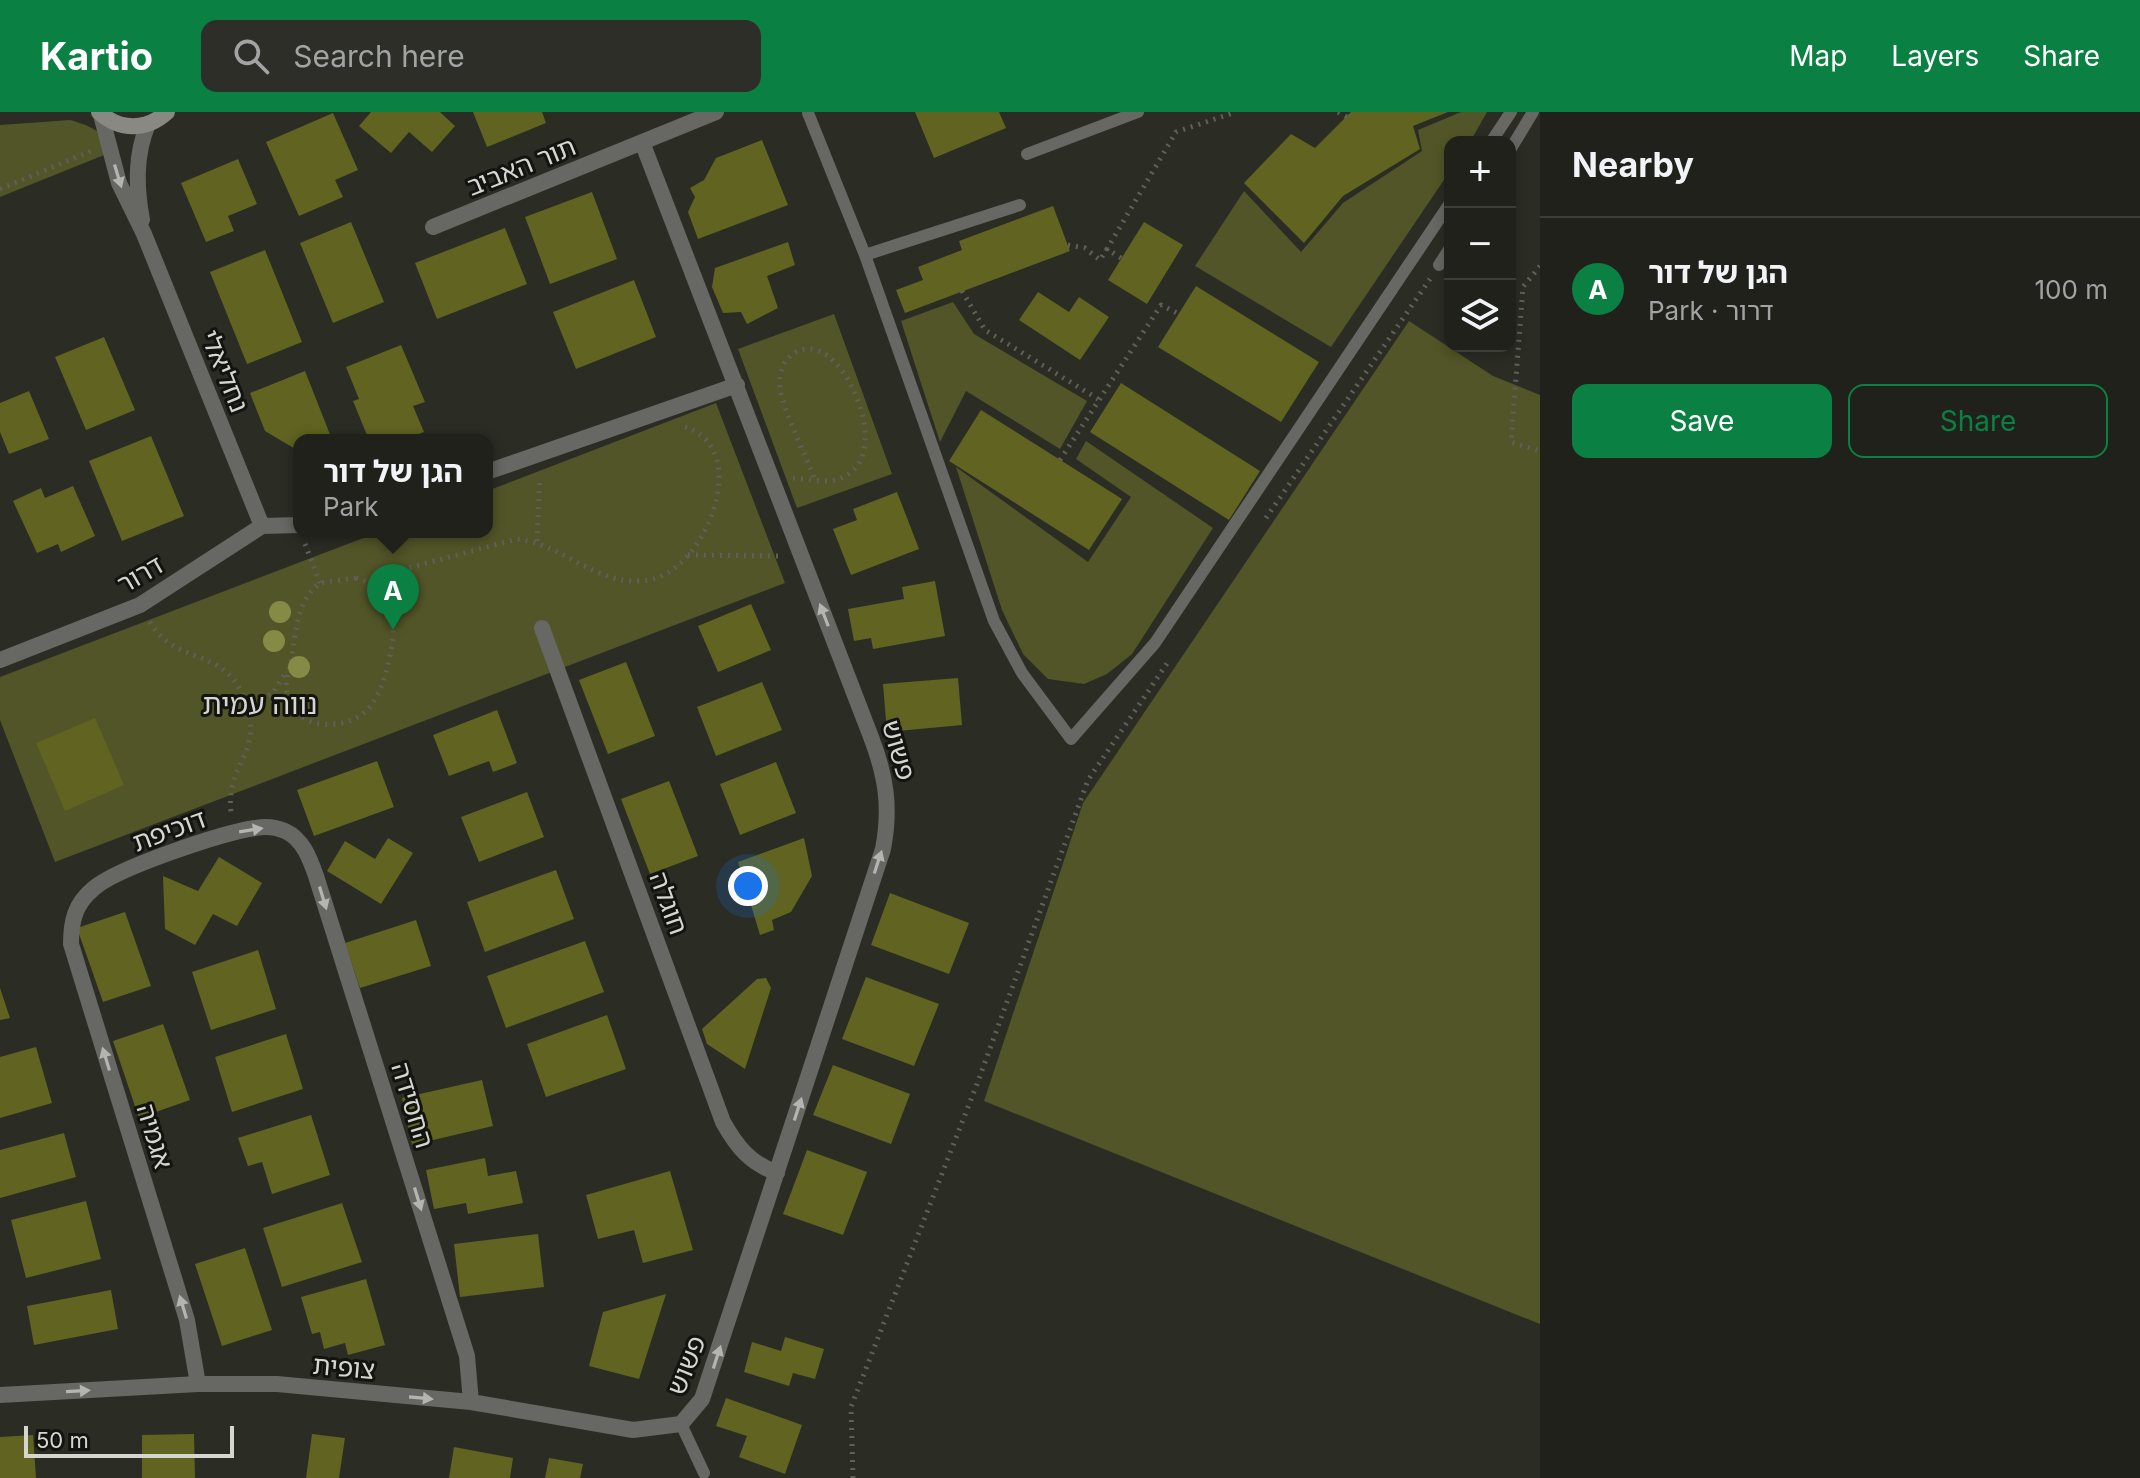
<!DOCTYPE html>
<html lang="en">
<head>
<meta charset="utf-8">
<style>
  :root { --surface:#20211b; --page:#2d2e28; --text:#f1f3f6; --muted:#a2a3a3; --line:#3d3e3a; --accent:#0b8043 }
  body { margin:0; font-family:Inter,"Noto Sans Hebrew",sans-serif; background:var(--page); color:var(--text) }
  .controls { position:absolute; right:24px; top:24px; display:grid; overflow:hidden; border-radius:16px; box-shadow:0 4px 12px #0003 }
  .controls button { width:72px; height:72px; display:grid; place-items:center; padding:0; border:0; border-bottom:2px solid var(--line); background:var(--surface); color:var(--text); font:40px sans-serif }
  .scale { position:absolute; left:24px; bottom:20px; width:210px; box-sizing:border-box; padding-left:8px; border:4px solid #d6d6d1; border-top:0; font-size:22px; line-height:28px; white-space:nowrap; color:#d6d6d1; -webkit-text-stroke:6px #131410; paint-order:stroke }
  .you { position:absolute; left:748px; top:774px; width:28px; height:28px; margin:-20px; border:6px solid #fff; border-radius:50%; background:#1a73e8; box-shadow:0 0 0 12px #1a73e833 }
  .badge { display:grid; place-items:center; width:52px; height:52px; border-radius:50%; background:var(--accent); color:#fff; font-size:26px; font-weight:700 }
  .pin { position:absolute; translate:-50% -66px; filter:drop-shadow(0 2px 4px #0008) }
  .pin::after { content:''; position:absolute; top:42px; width:28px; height:24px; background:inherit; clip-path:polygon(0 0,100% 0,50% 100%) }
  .popup { position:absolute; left:293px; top:322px; width:200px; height:104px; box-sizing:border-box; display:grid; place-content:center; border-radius:16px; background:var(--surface); filter:drop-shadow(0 2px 6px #0005); font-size:26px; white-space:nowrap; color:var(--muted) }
  .popup b { font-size:30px; color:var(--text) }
  .popup::after { content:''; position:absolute; left:50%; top:100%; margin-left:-16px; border:16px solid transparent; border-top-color:var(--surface) }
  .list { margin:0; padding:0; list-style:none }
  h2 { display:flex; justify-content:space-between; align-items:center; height:104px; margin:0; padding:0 32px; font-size:34px }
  h2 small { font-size:26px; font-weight:400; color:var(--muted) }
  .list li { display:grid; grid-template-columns:52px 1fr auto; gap:24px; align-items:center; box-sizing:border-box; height:144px; padding:0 32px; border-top:2px solid var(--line) }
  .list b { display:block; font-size:30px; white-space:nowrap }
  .list p { margin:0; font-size:26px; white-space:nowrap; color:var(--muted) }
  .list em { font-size:26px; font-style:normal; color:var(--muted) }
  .actions { display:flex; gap:16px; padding:24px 32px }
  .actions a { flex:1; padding:18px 0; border:2px solid var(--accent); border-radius:16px; text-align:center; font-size:28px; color:var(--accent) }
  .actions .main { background:var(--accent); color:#fff }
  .icon { flex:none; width:44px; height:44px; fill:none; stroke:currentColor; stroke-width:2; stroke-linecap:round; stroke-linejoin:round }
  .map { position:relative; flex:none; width:1540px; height:1366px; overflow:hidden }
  header { display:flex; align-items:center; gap:48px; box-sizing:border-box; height:112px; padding:0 40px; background:var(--accent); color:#fff }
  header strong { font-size:38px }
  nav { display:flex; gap:44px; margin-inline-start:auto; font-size:28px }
  .search { width:560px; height:72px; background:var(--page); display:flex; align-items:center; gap:20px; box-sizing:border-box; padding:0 28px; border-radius:16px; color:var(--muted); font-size:30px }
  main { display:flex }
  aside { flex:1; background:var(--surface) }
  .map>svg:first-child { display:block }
</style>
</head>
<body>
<header>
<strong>Kartio</strong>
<div class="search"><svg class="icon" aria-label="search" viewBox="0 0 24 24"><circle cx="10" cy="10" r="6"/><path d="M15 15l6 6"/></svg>Search here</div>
<nav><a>Map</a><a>Layers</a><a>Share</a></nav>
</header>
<main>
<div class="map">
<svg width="1540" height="1366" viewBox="0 0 1540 1366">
  <rect width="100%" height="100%" fill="#2b2c24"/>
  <!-- green -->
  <path fill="#525527" d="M1461,0H1487L1470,30H1450V59L1331,235L1195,154L1244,79L1301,140L1343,91L1422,39L1418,18Z
    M70,8C91,14 103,19 114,39L0,85V13Z
    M953,190L974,222L1087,289L1060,337L966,279L940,330L901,209Z
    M834,202L892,362L797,396L738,237Z
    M1409,209L1493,264L1540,283V1212L984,989L1083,691Z
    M716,291L785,471L55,750L0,608V565L379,420H487V379Z
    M1086,329L1213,416L1132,542L1107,562L1084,572L1048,567L1023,542L1002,498L956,355L1088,450L1131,385L1076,347Z"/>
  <!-- building -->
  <path fill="#606420" d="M371,0H440L455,14L432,40L409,20L391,41L359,14Z
    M473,0H542L546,11L487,35Z
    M915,0H999L1006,16L934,46Z
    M1351,0H1448L1413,14L1420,37L1343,84L1304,131L1244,71L1291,22L1315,36Z
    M333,1L358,58L335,68L343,85L299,104L266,30Z
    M762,28L788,93L698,127L688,100L695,85L690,76L704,68L716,46Z
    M238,47L257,92L228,104L234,119L206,130L181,71Z
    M592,80L617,147L550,172L525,105Z
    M1053,94L1070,139L905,201L896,178L923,168L918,155L962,138L959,129Z
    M351,110L384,190L333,211L300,131Z
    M1144,110L1183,133L1147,192L1108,168Z
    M505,116L527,172L437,207L415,151Z
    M788,130L795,153L767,164L778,196L747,212L741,200L723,201L712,175L715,156Z
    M265,138L302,230L247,252L210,160Z
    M634,168L656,225L576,257L553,200Z
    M1196,174L1319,250L1281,310L1158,235Z
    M1038,180L1069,200L1079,185L1109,205L1080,248L1019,208Z
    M104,225L135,298L86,318L55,245Z
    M401,233L425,290L413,294L424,320L403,328H369L353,289L359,287L346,255Z
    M305,259L331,325L299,328L297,338L265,319L250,281Z
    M1121,271L1260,359L1229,408L1090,320Z
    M29,279L49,327L9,342L0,320V291Z
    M981,298L1122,387L1089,438L949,349Z
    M151,324L184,404L122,429L89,349Z
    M73,374L95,424L61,440L58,432L37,441L13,389L41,376L45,386Z
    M897,380L919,437L851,463L833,417L857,408L853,397Z
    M935,469L945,524L873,537L871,526L854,529L848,497L904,487L902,475Z
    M751,492L771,538L718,560L698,514Z
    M626,550L655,624L608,642L579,568Z
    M958,566L962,613L887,620L883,572Z
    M762,570L782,618L716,644L697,595Z
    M497,598L517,651L493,660L489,649L449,664L433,623Z
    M95,606L124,673L65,699L36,631Z
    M377,649L394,695L314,724L297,678Z
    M776,650L796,701L740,723L720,672Z
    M669,669L698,744L650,762L621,687Z
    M527,680L544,725L479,750L461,705Z
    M388,726L413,741L381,792L327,759L345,729L375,747Z
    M804,726L812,764L791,800L772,808L774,818L760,823L738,750Z
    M219,745L262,771L237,814L213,802L195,833L165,817L163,764L198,779Z
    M556,758L574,807L485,840L467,790Z
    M890,781L969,811L949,862L871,833Z
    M125,800L151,874L103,890L77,816Z
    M416,808L431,854L360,876L345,831Z
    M585,829L604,880L506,916L487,864Z
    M258,838L276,897L211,918L192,860Z
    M866,865L939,892L914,954L842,927Z
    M766,866L771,876L745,957L707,932L702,917L757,867Z
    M0,876L10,906L0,908Z
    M607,903L626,957L546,985L527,932Z
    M163,912L190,988L139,1006L113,929Z
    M286,922L303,977L232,1000L215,945Z
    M36,935L52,991L0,1006V945Z
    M833,953L910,982L891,1032L813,1003Z
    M482,968L493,1014L412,1033L402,986Z
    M311,1003L330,1063L272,1082L262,1050L248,1054L238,1026Z
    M64,1021L76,1065L0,1086V1038Z
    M807,1038L867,1060L843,1123L783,1102Z
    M485,1046L488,1064L516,1059L523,1091L468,1102L466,1091L434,1097L426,1058Z
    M670,1059L693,1138L643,1151L634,1118L598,1127L586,1083Z
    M86,1089L101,1147L26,1166L11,1108Z
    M342,1091L362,1150L282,1175L263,1116Z
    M538,1122L544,1175L460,1185L454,1132Z
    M245,1136L272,1218L222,1234L195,1152Z
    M366,1167L385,1233L348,1243L345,1231L324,1237L320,1220L312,1222L301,1185Z
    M111,1178L118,1217L34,1233L27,1194Z
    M666,1182L639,1267L589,1254L603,1200Z
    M785,1225L824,1237L815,1267L793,1261L789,1274L744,1260L752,1230L781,1239Z
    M726,1286L802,1313L785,1362L739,1345L747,1324L716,1314Z
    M194,1322L195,1366H142V1323Z
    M312,1322L345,1326L339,1366H306Z
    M33,1323L36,1366H0V1325Z
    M454,1335L513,1346L510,1366H449Z
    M549,1346L583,1352L580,1366H545Z"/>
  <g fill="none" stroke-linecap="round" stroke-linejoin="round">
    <!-- path -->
    <path stroke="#5f6059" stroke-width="5" stroke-dasharray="2 6" stroke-linecap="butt" d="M1338,0L1347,5
      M0,77L91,39
      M1068,133L1085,136L1100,148L1107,137
      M1121,146L1107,137L1176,20L1236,0
      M1540,154L1523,175L1511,330L1540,339
      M962,179L985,218L1098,287
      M1060,348L1161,193L1179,202
      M793,366C806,367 823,371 835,368C890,354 859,268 829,245C804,225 776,245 780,276C783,299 806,343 815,368
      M1266,406L1430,167
      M537,429L540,366
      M305,432L320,471
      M688,443L778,444
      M356,466C368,470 379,474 387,485C403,508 386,583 365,600C343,619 296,618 288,585C284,573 288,561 291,549C296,521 296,489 320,471Z
      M373,472L401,458L517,427C564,432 599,477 649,468C707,458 755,333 682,314
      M150,510C179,560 237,528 250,610C255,642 226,659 231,700
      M246,592L272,582L286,560
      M853,1366L851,1295L977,972L1088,668L1168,550"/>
    <!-- lane -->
    <path stroke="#676763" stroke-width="12" d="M808,1L865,143L1020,93
      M1491,30L1511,0
      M1510,38L1533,0
      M1027,42L1138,0
      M865,143L994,509L1022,561L1071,627L1155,531L1450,91
      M1439,153L1450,136
      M681,1312L704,1361"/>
    <!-- street -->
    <path stroke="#676763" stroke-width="16" d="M101,3L119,71L144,122L262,414
      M142,108C136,75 135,43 148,12
      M433,115L716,0
      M487,360L737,273
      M542,516L723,1010C737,1035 750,1051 777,1061
      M0,548L140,493L262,414L299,413
      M198,1272L187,1208L71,832C71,809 75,792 93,777C116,756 222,721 255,716C265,714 276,715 285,719C303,727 310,747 316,764L467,1244L471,1290
      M0,1283L198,1272H277L471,1290L633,1318L681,1312L702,1287L883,737C891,695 886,664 871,625L642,30"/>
    <!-- secondary -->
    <path stroke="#898983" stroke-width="16" d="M99,0C120,19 146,19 167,0"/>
  </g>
  <!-- trees -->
  <g fill="#858a45">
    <circle cx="280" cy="500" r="11"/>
    <circle cx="274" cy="529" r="11"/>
    <circle cx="299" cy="555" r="11"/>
  </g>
  <!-- one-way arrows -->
  <defs><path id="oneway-solid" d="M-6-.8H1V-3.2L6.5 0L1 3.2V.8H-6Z" transform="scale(2)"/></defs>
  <g fill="#b5b5b0">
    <use href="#oneway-solid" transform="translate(118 64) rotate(73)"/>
    <use href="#oneway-solid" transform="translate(824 503) rotate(-111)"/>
    <use href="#oneway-solid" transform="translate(251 718) rotate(-9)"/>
    <use href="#oneway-solid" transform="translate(878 750) rotate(-72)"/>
    <use href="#oneway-solid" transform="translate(323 786) rotate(73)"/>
    <use href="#oneway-solid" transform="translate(106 947) rotate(-107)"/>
    <use href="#oneway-solid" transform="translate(798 997) rotate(-72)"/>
    <use href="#oneway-solid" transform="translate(418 1087) rotate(73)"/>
    <use href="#oneway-solid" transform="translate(183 1195) rotate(-107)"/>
    <use href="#oneway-solid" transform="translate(717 1245) rotate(-72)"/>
    <use href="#oneway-solid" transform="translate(78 1279) rotate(-3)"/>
    <use href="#oneway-solid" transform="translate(421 1286) rotate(5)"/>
  </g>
  <g text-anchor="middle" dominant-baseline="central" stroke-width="6" stroke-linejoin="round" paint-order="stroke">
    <!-- street labels -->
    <g font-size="26" fill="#d6d6d1" stroke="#131410">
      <text transform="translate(521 54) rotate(-22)">תור האביב</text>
      <text transform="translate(225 259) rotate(68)">נחליאלי</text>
      <text transform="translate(140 462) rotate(-30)">דרור</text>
      <text transform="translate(899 638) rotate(74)">פשוש</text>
      <text transform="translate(169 718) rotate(-20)">דוכיפת</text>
      <text transform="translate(669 791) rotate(70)">חוגלה</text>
      <text transform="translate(413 993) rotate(73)">החסידה</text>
      <text transform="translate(155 1024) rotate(73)">אגמיה</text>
      <text transform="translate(686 1253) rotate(-68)">פשוש</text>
      <text transform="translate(344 1255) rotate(5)">צופית</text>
    </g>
    <!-- neighbourhood labels -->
    <g font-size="28" fill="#d6d6d1" stroke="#131410">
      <text x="260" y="592">נווה עמית</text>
    </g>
  </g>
</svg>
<div class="controls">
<button>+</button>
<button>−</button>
<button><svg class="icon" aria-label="layers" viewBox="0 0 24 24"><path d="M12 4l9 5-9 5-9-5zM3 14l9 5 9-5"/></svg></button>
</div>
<div class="scale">50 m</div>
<div class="you"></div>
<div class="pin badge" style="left:393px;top:518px">A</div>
<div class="popup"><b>הגן של דור</b>Park</div>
</div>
<aside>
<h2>Nearby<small></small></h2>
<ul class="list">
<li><span class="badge">A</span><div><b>הגן של דור</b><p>Park · דרור</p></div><em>100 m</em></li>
</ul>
<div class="actions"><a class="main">Save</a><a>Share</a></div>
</aside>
</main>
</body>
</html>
